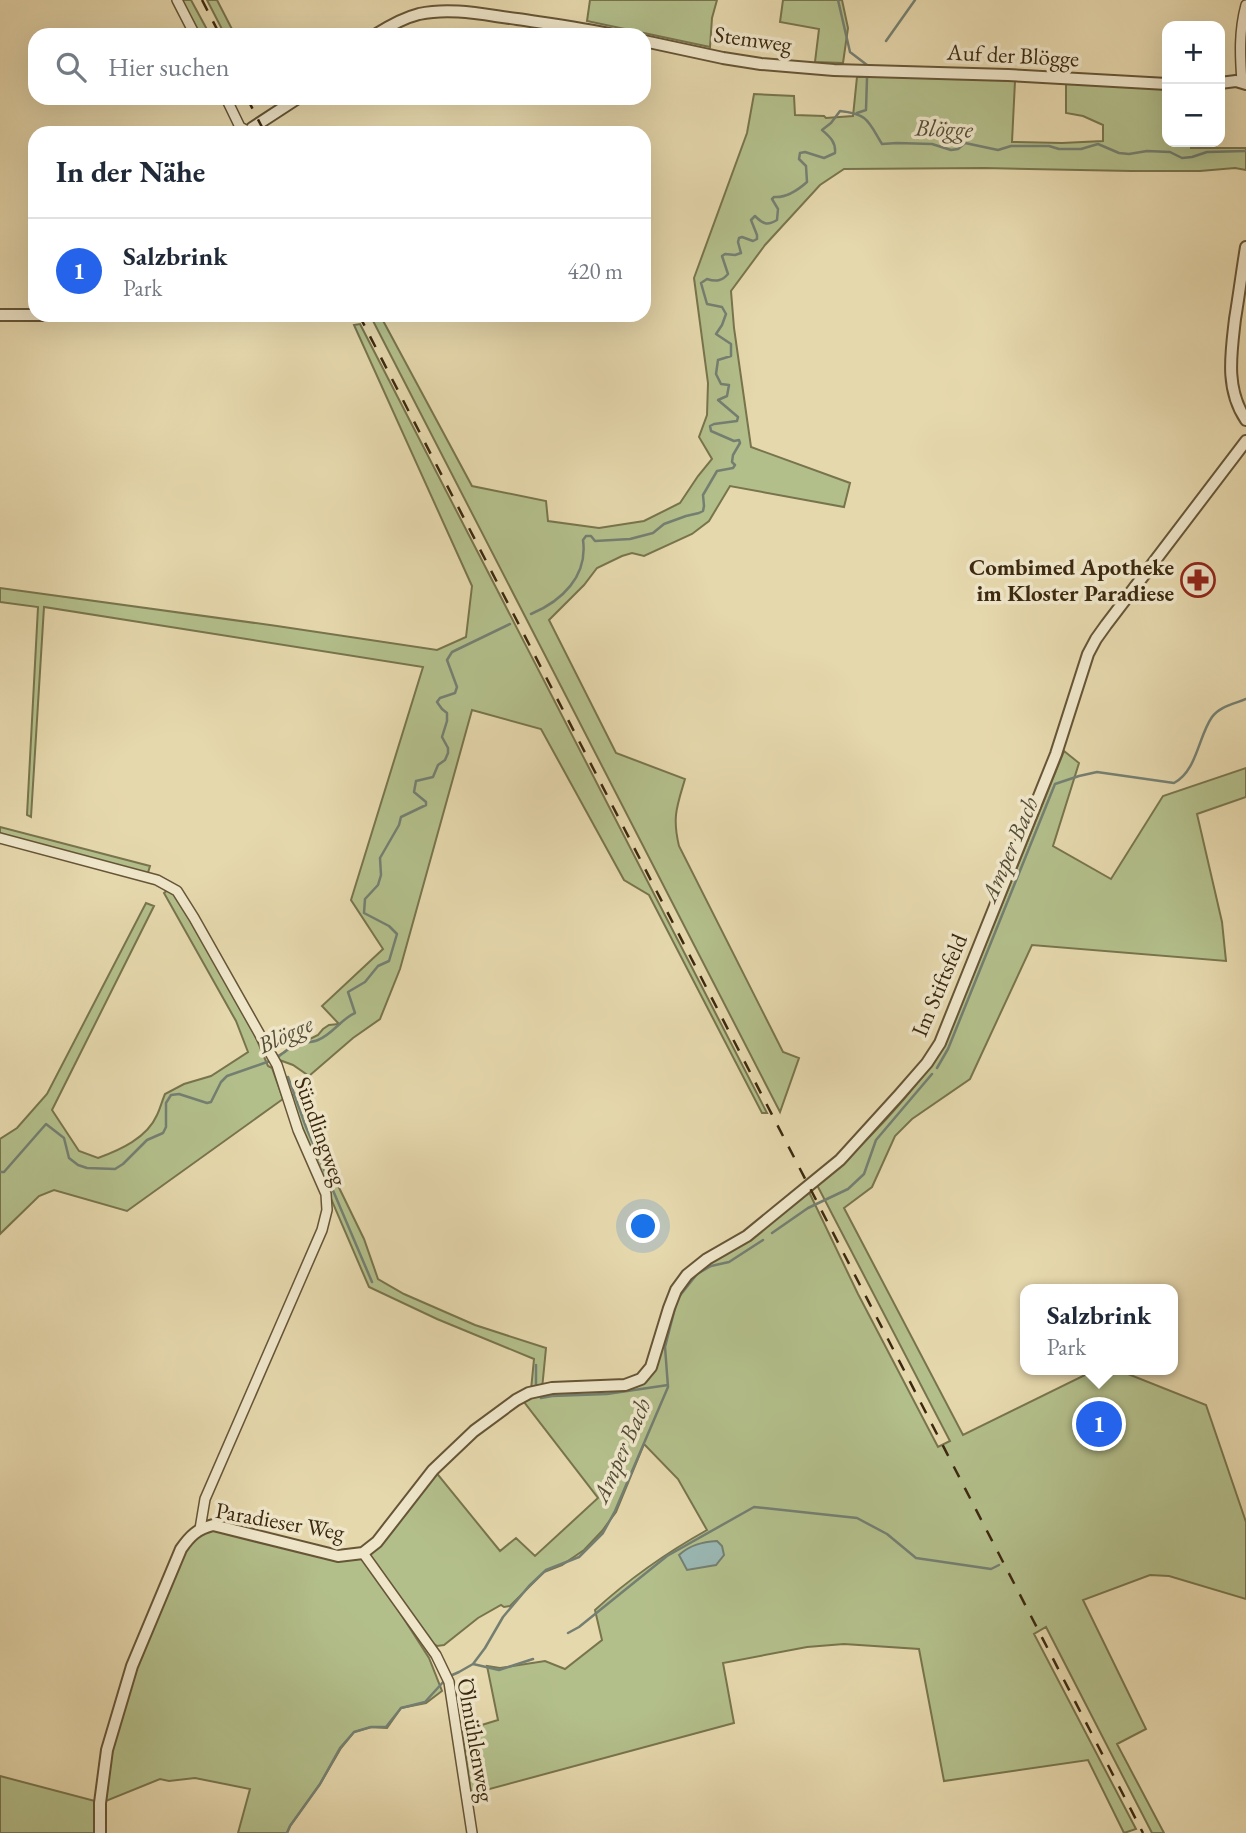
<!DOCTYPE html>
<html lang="de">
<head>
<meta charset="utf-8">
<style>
  :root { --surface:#fff; --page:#f2f2f3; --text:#1f2937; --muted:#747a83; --line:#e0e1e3; --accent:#2563eb }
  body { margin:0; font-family:"EB Garamond",serif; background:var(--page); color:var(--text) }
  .controls { position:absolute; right:21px; top:21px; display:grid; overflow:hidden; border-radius:14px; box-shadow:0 7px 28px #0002 }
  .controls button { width:63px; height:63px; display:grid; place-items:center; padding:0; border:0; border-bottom:2px solid var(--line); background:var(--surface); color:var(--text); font:35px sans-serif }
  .you { position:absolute; left:644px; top:1227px; width:24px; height:24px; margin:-18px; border:5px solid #fff; border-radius:50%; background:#1a73e8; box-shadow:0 0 0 10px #1a73e833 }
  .badge { display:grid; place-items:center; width:46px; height:46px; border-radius:50%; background:var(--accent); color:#fff; font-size:23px; font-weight:700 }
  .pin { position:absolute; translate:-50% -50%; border:4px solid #fff; box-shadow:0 2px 7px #0006 }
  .popup { position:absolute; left:1020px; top:1284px; width:158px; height:91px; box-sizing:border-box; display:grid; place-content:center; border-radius:14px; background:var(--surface); filter:drop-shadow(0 2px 5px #0005); font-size:23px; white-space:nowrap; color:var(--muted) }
  .popup b { font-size:26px; color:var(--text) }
  .popup::after { content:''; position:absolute; left:50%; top:100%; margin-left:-14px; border:14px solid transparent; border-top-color:var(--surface) }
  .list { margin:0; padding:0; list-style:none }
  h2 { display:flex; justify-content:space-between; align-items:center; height:91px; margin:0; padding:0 28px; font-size:30px }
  h2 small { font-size:23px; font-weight:400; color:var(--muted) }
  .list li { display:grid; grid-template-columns:46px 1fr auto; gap:21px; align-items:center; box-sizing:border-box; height:105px; padding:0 28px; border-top:2px solid var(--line) }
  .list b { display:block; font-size:26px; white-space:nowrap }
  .list p { margin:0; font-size:23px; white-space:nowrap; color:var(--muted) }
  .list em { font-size:23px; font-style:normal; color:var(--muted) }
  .icon { flex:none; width:38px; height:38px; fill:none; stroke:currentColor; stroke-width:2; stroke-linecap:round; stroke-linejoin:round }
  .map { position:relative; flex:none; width:1246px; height:1833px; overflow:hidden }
  .search { position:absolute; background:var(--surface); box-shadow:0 7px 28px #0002; left:28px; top:28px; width:623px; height:77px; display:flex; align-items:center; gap:18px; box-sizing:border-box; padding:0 24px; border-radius:21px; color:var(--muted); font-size:26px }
  .panel { position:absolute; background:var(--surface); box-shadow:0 7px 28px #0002; left:28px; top:126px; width:623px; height:196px; border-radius:21px }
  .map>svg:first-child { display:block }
</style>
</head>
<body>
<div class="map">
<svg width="1246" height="1833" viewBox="0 0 1246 1833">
  <rect width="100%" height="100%" fill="#e6d8ad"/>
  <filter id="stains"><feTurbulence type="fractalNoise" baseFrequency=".00286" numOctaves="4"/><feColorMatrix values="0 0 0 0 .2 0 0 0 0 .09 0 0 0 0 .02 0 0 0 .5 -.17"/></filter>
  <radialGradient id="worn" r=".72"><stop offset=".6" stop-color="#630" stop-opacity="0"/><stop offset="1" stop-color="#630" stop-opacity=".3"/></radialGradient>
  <!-- green -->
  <path fill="#b3bf8b" stroke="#78744d" stroke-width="2" d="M181,0H191L210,35H199Z
    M207,0H217L235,35H225Z
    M590,0H717L712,18L710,47L587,21Z
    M783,0H842L848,28L843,63L815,62L819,29L780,22Z
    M893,74L1015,81L1012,142L1062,143L1103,141V125L1083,116L1066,113V83L1167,88V142H1191V148H1246V170L1235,168L1200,171H1131L984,168L844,169L820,185L765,245L731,291L734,328L751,447L850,483L844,507L730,486L709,521L692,534L644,556L632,553L622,556L597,568L584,585L549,620L616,753L685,779C677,806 672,817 679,846L783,1052L799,1058L780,1112L370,315H380L472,486L546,501L548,521L599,528L644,521L680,503L698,476L712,459L699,437L707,415L708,383L694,278L747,133L754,94L794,96L795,115L824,116L826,118L853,116L857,77Z
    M360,324L767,1113H762L649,895L624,880L541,729L472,710L400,969L380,1019L353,1038L309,1076L293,1065L274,1058L285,1052L292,1045L306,1041L318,1035L323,1029L329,1025L339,1024L322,1006L383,949L351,900L423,667L44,607L31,817L27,815L38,607L0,602V588L277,626L437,650L466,637L472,586L354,325Z
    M1064,751L1079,763L1053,846L1111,879L1163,796L1246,768V797L1197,814L1222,922L1226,961L1032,945L970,1079L912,1119L895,1136L872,1187L844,1208L963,1435L1095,1370H1118L1206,1405L1246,1522V1599L1169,1576L1150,1575L1083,1600L1146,1729L1117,1744L1164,1833H1152L1046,1627L1034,1634L1136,1829L1124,1833L1088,1760L944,1781L919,1649L844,1644L807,1647L723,1663L734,1723L471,1794L462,1731L498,1720L487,1666L500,1668L545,1661L565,1669L602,1640L595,1610C630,1578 666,1553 707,1530L678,1479L644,1444L616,1512L602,1531L584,1550L562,1565L544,1572L510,1606L504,1607L501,1605L478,1618L444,1645L437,1646L430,1641L366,1554L435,1471L500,1551L516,1538L535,1556L598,1498L521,1398L553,1390L642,1380L671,1308L692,1267L809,1192L858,1294L938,1447L950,1441L817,1185C865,1145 910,1097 945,1045Z
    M0,827L150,866L147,876L0,836Z
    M170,888L179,897L248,1019L268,1066L272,1068L283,1099L127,1211L54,1190L39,1196L0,1234V1139L17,1128L47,1094L146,903L154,906L52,1110L79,1151L98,1158C120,1150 147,1138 157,1115C160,1109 162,1101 165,1094L184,1084L211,1076L248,1052L236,1021L164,893Z
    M300,1091L329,1167L364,1239L378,1279L404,1294L475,1325L546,1348L542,1389L531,1390L534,1359L437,1319L369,1287L301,1129L289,1097Z
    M214,1527L363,1555L429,1658L442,1691L426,1703L401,1708L387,1728L371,1727L354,1732L341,1748L320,1784L290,1826L287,1833H238L250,1789L195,1778L169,1781L160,1779L101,1803L110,1751L134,1667L184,1549L202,1530Z
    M0,1776L95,1801V1833H0Z"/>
  <!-- water -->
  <path fill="#9ab8b4" stroke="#747f72" stroke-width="2" d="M717,1541L722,1546L724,1555L716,1565L687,1570L679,1555C690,1545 702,1542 717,1541Z"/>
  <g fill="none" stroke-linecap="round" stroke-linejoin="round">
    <!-- stream -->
    <path stroke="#747f72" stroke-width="2.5" d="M838,0L850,52L867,65
      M886,41L915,0
      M857,113L866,110L867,78
      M531,614C562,601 588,576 583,540L586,536H591L595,541L630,539L653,533L664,524L686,516L699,513L703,511L704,506L703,495L717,471L733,468L735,465L732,462L733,455L740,443L739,440L734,441L711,431L710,426L714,424L737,421L738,417L718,400L727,396L729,385L721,384L716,374L718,360L731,356V344L716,334L722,325L726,314L722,307L707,304L701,283L707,279C716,282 722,281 728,274L722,256L725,254L735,255L741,253L738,242L739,238L742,237L753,241L757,239V235L751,220L755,216C763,224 767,226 777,220L778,209L772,199L774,197C785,198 798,190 807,182L806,166L799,159L800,153L805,152L824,158L835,153C836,142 830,137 822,130L831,123L840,111C868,114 868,121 882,144L897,143L932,144L951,150L958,149L965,143L998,150L1011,146H1049L1059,149H1081L1098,144L1119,153L1129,154L1147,151L1170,152L1182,158L1192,157L1207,152L1246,151
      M276,1058C283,1054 288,1048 295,1045C303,1042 311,1043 318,1040C333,1034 341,1019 355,1013L348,992L365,982L378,966L389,961L397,934L389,926L364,913L365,899L378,885L381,875L380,858L399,825L401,817L426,805V802L414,792L416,781L433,777L438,765L445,760L448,753V748L442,737L447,721V713L442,709L437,702L440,698L455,693L457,687L447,660L452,652L510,624
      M937,1068L948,1049L1055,784L1079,776L1097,772L1174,783C1197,771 1198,737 1212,717C1220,706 1234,704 1246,699
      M288,1077L306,1127L372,1282
      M0,1172H4L46,1124L64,1138L69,1158L78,1165L87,1168L115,1169L123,1164L147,1140L163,1133L166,1127V1103L171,1095L179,1094L207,1103L211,1102L221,1082L227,1076L270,1061
      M772,1233L808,1208L848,1189L864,1174L876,1140L932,1074
      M678,1298L697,1274L711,1266L729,1262L763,1240
      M536,1386V1365
      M540,1395L541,1398L552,1396L607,1394L668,1385
      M568,1633L579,1627L667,1556L754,1507L857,1518L887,1534L916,1558L991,1569L999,1565
      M473,1664L485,1648L503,1617L529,1586L546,1570L579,1557L603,1533L615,1511L668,1387L665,1347L675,1308
      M450,1676L459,1672L473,1664L499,1670L533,1659
      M287,1833L290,1826L320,1784L340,1748L354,1732L371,1727H386L401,1708L425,1702L445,1680"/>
    <!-- minor casing -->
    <g stroke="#665536" stroke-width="12">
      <path id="minor" d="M177,0L195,35
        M1242,82C1240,55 1239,31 1246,5
        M226,98L240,127L249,132
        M0,838L157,880L177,891L194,918L277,1065L298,1130L326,1194L327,1210L322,1230L205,1499L200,1529
        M363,1553L436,1655L449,1682L472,1833"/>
    </g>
    <!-- tertiary casing -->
    <g stroke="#665536" stroke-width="14">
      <path id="tertiary" d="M375,35C389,26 403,18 419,14C452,7 485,15 517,19C550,24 582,28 614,35
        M644,41L723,58L761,64L834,70L1008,75L1167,84
        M1220,83L1236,81L1246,84
        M249,133L252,128L298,98
        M1246,247C1242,271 1239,295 1235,319C1231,354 1225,389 1246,420
        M0,315H122
        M100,1833V1803L107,1750L132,1666L181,1549C190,1536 197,1529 213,1525L338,1556L363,1553L377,1542L433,1470L474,1431L516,1400L529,1393L552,1388L625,1385L641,1379L651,1367L669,1308L676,1290L687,1275L707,1259L747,1236L840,1160L900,1094L927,1063L940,1043L1056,754L1088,654L1096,639L1106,625L1246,441"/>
    </g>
    <!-- minor -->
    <use href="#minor" stroke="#efe6ca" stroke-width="9"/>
    <!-- tertiary -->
    <use href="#tertiary" stroke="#efe6ca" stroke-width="10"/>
    <!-- rail -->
    <path stroke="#3c290f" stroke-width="2.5" stroke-dasharray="12 12" stroke-linecap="butt" d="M202,0L220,35
      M247,98L265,133
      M359,315L1143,1833"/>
  </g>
  <!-- icons -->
  <defs>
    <g id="pharmacy-ring" transform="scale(1.75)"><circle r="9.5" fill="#efe6ca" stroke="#8f2418" stroke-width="1.5"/><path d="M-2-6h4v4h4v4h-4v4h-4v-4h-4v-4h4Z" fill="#8f2418"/></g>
  </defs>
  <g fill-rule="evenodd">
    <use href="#pharmacy-ring" x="1198" y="580"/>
  </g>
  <g text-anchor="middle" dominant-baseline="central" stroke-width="7" stroke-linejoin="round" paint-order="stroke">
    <!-- street labels -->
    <g font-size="23" fill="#3c290f" stroke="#efe6ca">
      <text transform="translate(753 39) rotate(8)">Stemweg</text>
      <text transform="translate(1013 55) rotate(3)">Auf der Blögge</text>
      <text transform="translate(939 985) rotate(-67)">Im Stiftsfeld</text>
      <text transform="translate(321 1131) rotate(70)">Sündlingweg</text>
      <text transform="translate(280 1521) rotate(10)">Paradieser Weg</text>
      <text transform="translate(476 1740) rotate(80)">Ölmühlenweg</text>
    </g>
    <!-- poi labels -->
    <g font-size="23" font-weight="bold" fill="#3c290f" stroke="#efe6ca" text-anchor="end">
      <text x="1174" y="567">Combimed Apotheke<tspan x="1174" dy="26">im Kloster Paradiese</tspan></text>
    </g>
    <!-- water labels -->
    <g font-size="24" font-style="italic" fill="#544d38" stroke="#efe6ca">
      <text transform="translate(944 128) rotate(2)">Blögge</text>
      <text transform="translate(1009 849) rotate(-67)">Amper Bach</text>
      <text transform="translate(285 1034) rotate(-25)">Blögge</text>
      <text transform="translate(621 1450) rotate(-66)">Amper Bach</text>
    </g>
  </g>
  <rect width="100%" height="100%" filter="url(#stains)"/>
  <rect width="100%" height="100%" fill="url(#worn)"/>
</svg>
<div class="controls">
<button>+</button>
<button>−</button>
</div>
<div class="you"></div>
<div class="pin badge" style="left:1099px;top:1424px">1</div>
<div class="popup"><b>Salzbrink</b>Park</div>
<div class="search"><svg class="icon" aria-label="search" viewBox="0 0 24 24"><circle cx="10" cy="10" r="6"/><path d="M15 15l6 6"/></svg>Hier suchen</div>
<section class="panel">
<h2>In der Nähe<small></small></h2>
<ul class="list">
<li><span class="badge">1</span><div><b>Salzbrink</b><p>Park</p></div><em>420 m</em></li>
</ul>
</section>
</div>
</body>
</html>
